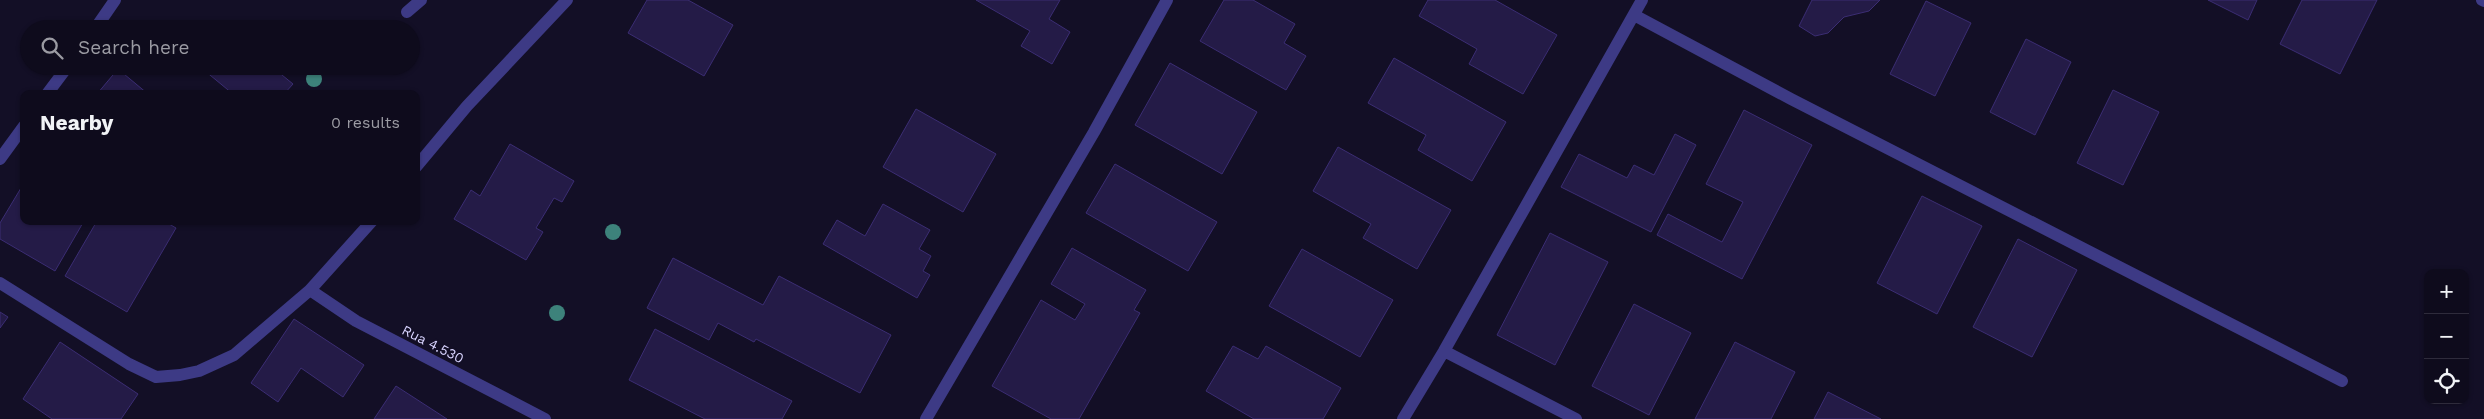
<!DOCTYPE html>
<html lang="en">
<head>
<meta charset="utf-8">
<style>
  :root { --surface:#0e0b1c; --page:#1c1929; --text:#f1f3f6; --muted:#9b9ba3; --line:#2e2b3b }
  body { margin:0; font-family:"Work Sans",sans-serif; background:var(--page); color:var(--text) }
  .controls { position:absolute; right:15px; bottom:15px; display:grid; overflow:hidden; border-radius:10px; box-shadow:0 1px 4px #0004 }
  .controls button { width:45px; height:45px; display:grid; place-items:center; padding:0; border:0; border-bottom:1px solid var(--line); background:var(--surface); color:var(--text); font:25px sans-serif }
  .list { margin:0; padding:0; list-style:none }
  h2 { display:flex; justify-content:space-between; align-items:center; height:65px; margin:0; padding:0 20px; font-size:21px }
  h2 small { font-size:16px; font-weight:400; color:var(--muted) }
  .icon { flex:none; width:28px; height:28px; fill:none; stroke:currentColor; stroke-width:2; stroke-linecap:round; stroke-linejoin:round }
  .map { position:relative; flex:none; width:2484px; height:419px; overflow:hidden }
  .search { position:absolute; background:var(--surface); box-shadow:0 1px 4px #0004; left:20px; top:20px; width:400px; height:55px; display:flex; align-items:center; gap:12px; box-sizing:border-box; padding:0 18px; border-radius:28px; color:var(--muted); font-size:19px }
  .panel { position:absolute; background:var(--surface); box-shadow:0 1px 4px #0004; left:20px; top:90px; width:400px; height:135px; border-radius:10px }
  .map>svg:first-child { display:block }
</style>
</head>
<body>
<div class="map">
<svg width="2484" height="419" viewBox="0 0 2484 419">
  <rect width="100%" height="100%" fill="#130f26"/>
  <!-- building -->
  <path fill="#241b47" stroke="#3b2d73" d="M647,0H688L733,25L704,76L628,33Z
    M976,0H1060L1049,19L1070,32L1052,64L1021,46L1030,31Z
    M1224,0H1253L1295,24L1284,43L1306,56L1286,90L1200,41Z
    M1428,0H1495L1557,35L1523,94L1469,64L1477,49L1419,16Z
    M1812,0H1880L1869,11L1844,17L1828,33L1815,36L1799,26Z
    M2208,0H2257L2248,20Z
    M2302,0H2377L2340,74L2280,44Z
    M1926,1L1971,23L1935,96L1890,74Z
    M2026,39L2071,62L2035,135L1990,112Z
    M1394,58L1506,122L1472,181L1418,150L1426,135L1368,103Z
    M1170,63L1257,112L1222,174L1135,125Z
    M199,66H271L293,84L284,94H233Z
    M118,69L148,94H97Z
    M2113,90L2159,112L2123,185L2077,163Z
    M916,109L996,154L963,212L883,167Z
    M1744,110L1812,145L1742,279L1657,235L1668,214L1722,242L1743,202L1706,184Z
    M1675,134L1696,145L1651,232L1561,187L1579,154L1627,178L1634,165L1654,175Z
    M510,144L574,181L562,202L554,198L536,228L543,232L526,260L454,219L471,190L480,196Z
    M1338,147L1451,210L1417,269L1363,238L1371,224L1313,191Z
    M1115,164L1217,222L1188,271L1086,213Z
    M24,183V221H84L55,271L0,239V223Z
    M1922,196L1982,226L1937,314L1877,283Z
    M883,204L930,230L919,249L931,256L923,271L930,275L917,298L823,244L837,220L865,236Z
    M97,221H164L176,228L127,312L65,276Z
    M1550,233L1608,262L1555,365L1497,335Z
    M2018,239L2077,270L2032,357L1973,327Z
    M1072,248L1146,290L1134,310L1140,313L1079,419H1051L992,386L1041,300L1075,320L1085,304L1051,284Z
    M1302,249L1393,300L1360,357L1269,306Z
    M673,258L763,305L779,276L891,335L860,393L756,339L754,342L718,323L709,340L647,308Z
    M1634,304L1691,333L1649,415L1592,386Z
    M0,312L8,317L0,328Z
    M294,319L364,365L343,397L301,368L278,402L251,383Z
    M655,329L792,401L782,419H705L629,380Z
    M60,342L138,394L121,419H52L23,399Z
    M1735,342L1795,372L1771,419H1695Z
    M1233,346L1258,359L1266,346L1341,388L1323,419H1254L1206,391Z
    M396,386L447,419H374Z
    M1828,392L1881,419H1814Z"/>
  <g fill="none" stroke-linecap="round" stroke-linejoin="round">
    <!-- street -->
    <path stroke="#3d3a85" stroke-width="12" d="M2482,0L2484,1
      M407,12L421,0
      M1634,15L1791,99L2342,381
      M95,29L115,0
      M47,94L68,66
      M0,159L24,126
      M416,167L467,106L567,0
      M0,283L129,364L156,377L180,375L199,371L234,355L310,290L372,221
      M310,290L356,321L545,419
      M1444,351L1576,419
      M926,419L1094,132L1167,0
      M1403,419L1444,351L1642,0"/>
  </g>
  <!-- trees -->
  <g fill="#3d827b">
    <circle cx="314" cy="79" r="8"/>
    <circle cx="613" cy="232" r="8"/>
    <circle cx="557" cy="313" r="8"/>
  </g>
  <g text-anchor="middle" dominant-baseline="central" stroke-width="4" stroke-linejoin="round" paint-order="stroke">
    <!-- street labels -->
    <g font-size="14" fill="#d9d4ff" stroke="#130f26">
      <text transform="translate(433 344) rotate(27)">Rua 4.530</text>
    </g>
  </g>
</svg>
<div class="controls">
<button>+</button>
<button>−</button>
<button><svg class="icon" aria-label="locate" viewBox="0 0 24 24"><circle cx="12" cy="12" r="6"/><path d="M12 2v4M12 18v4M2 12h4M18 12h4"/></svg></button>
</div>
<div class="search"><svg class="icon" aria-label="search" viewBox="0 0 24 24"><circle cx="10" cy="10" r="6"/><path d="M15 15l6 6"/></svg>Search here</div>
<section class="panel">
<h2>Nearby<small>0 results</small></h2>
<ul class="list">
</ul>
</section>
</div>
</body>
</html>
